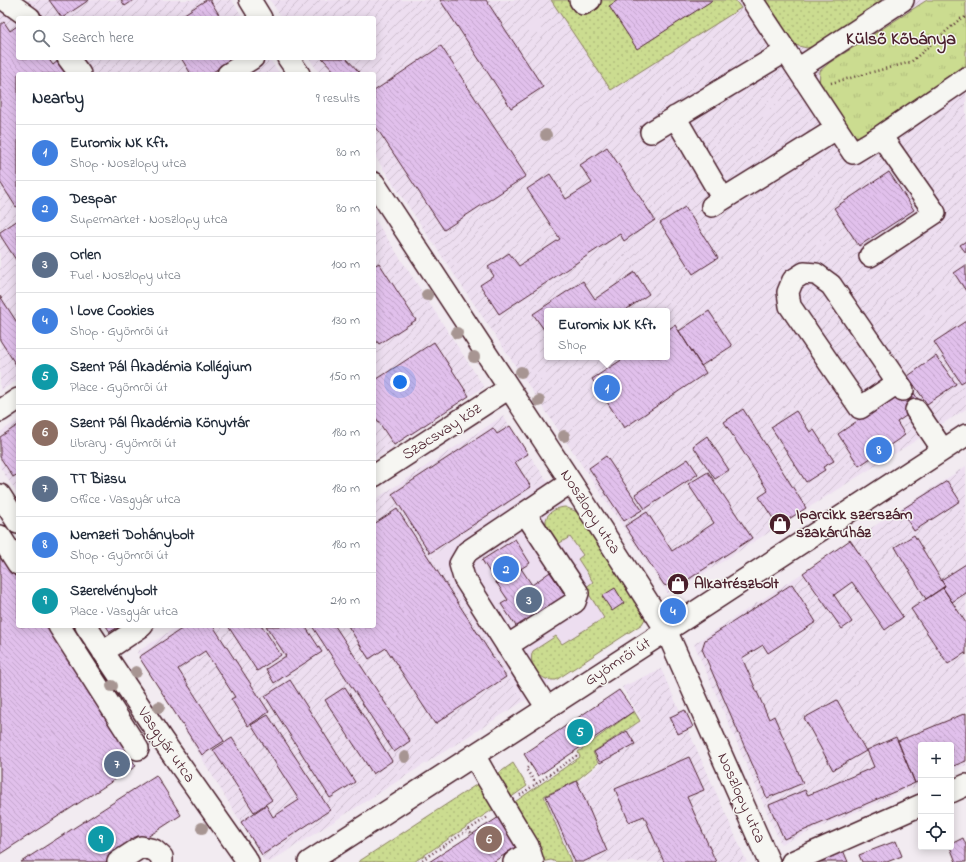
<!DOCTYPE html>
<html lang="en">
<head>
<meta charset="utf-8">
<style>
  :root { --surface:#fff; --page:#f6f6f7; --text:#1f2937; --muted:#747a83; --line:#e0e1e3; --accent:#0b8043 }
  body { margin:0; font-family:"Indie Flower",sans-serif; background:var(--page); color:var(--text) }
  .controls { position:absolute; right:12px; bottom:12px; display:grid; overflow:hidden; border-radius:4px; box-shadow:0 2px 10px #0003 }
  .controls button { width:36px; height:36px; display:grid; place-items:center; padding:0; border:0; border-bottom:1px solid var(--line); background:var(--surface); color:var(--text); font:20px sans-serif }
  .you { position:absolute; left:400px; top:382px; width:14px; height:14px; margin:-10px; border:3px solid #fff; border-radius:50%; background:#1a73e8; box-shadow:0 0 0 6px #1a73e833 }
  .badge { display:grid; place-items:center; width:26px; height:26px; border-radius:50%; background:var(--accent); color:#fff; font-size:13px; font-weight:700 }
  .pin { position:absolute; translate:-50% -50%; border:2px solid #fff; box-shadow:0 1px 4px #0006 }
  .popup { position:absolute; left:544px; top:308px; width:126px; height:52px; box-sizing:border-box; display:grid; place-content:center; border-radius:4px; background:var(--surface); filter:drop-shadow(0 1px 3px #0005); font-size:13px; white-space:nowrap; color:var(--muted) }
  .popup b { font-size:15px; color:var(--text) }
  .popup::after { content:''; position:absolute; left:50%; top:100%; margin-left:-8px; border:8px solid transparent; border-top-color:var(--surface) }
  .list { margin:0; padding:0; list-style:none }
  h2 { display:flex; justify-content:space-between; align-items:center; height:52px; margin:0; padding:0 16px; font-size:17px }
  h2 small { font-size:13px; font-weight:400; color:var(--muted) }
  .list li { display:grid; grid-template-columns:26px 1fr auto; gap:12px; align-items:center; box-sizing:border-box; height:56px; padding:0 16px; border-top:1px solid var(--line) }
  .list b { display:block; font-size:15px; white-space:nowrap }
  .list p { margin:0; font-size:13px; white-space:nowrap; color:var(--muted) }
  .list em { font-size:13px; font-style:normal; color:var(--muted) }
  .icon { flex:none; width:22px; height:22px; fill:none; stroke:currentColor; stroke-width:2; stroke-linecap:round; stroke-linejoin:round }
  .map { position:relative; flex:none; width:966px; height:862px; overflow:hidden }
  .search { position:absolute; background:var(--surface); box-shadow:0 2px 10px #0003; left:16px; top:16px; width:360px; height:44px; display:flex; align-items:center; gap:10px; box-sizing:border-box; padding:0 14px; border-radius:4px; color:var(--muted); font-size:15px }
  .panel { position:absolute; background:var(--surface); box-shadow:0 2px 10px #0003; left:16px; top:72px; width:360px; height:556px; border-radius:4px }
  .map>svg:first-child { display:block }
</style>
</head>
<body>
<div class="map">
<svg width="966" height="862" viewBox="0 0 966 862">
  <defs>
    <pattern id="industrial-furrows" width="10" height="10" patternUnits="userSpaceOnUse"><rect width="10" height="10" fill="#eddef0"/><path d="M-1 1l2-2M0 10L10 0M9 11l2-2" fill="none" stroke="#cdbece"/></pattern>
    <pattern id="grass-dots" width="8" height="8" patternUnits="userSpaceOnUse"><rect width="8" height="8" fill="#cbdc90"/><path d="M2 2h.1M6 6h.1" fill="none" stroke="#b0bc7c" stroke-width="1.8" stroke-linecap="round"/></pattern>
    <pattern id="park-tufts" width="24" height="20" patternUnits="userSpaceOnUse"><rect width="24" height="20" fill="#cbdc90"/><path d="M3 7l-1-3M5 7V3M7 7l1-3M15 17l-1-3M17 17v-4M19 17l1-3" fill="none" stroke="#b0bc7c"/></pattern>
    <pattern id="building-back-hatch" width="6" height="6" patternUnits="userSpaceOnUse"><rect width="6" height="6" fill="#e1c0ec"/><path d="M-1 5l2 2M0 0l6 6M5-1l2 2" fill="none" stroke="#c3a5cb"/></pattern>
  </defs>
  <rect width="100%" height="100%" fill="#f2ebf1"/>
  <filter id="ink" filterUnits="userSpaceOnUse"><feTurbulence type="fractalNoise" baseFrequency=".025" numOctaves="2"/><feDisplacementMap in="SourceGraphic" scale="8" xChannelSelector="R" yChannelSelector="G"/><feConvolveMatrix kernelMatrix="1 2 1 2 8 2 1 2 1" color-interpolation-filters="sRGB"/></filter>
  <g filter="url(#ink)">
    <!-- built -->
    <path fill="#eddef0" d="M545,478L640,621L524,701L432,556Z"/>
    <!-- industrial -->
    <path fill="url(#industrial-furrows)" fill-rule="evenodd" d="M0,0H232L243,18H18V58H269L280,74H18V380L0,391Z
      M270,0H966V409L669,595L374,155V74H320L309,58H374V18H282ZM547,311H667V357H547Z
      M374,218L484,387L374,460Z
      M503,416L545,478L432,556L524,701L270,862H265L137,652L178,626H374V500Z
      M18,420V495L0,467V432Z
      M966,466V765L951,771V745H921V784L781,844L694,644Z
      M661,669L747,862H572L545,797L576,784L601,764L596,753L642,720L622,687Z"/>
    <!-- grass -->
    <path fill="url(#grass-dots)" stroke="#8a7e5e" d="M551,0H735L741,8L611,90Z
      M762,0H892L823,44L807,48L790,44Z
      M565,507L575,511L582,516L646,617L642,624L556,680C552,680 549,680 546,679C536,675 528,661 533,651L556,636L562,644L604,618L585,588L593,582L578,559L583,555L570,537L558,544C555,539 550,533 547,528C542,515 554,508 565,507Z
      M634,711L640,721L593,752L598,763L576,781L544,796L571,862H556L551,860L541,862L509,806L580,757L578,752Z
      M513,763L527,786L506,801L492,778Z
      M482,781L498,806L414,862H358Z"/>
    <!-- park -->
    <path fill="url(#park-tufts)" stroke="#8a7e5e" d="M927,0H966V68L860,138L849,133L819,87L820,71L829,63Z"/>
    <!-- building -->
    <path fill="url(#building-back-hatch)" stroke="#4a1f2b" d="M49,0H89L62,18Z
      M121,0H134L125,6Z
      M206,0H210L221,18H178Z
      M440,0H486L543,87L511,108Z
      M618,0H713L637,49L609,6Z
      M4,22L10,31L17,26L18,28V58H48L53,65L59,60L68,74H18V206L16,207L0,182V25Z
      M441,46L526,176L444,230L374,124V91Z
      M181,58H234L210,74H191Z
      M322,58H346L359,72L356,74H337Z
      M607,147L655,220L624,241L620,234L499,314L480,285L494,276L488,267L509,253L519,266L560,239L527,189L550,174L566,199L592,183L580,165Z
      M889,172L914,210L859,246L834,208Z
      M685,207L718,258L693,274L660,223Z
      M18,220V263L0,235V232Z
      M966,241V253L960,245Z
      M379,263L416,320L379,344L374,338V266Z
      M966,265V291L954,273Z
      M635,272L649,294L624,311H547V334L533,314L583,281L595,299Z
      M0,296L18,324V368L0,340Z
      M709,311L732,346L701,366L679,331Z
      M966,321V380L961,383L934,342Z
      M675,325L706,373L624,428L592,379L626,357H667V330Z
      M434,342L469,396L394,445L374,415V381Z
      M936,356L956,384L927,404L908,376Z
      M909,386L922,405L897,422L905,435L859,466L838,434Z
      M743,409L806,508L778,526L759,497L768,491L724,422Z
      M796,411L810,432L814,430L834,461L823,467L825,470L806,482L771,427Z
      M18,425V474L13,477L0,457V437Z
      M510,426L528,454L515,462L531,487L430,553L392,494L493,428L497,434Z
      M707,436L729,470L715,479L693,446Z
      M606,456L642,510L624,521L589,468Z
      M688,459L698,474L645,509L635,494Z
      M708,472L752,538L675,588L664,585L625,526L647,512L672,551L714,523L688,484Z
      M947,481L960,501L914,531L901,510Z
      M397,509L506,677L435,724L386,648L369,659L348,626H374V524Z
      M914,535L945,586L926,599L895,547Z
      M515,539L530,563L497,584L482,560Z
      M850,540L903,617L885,630L852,582L834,595L852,622L842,629L803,573Z
      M0,553L18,581V626H47L136,766L0,854Z
      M966,564V593L952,602L943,588L945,586L941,580Z
      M520,567L532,585L550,572L567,598L518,629L501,604L508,600L496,582Z
      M792,584L816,622L768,653L763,645L742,658L769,719L774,716L803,783L767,798L702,649L705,640Z
      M615,588L624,603L612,611L602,596Z
      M943,588L966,623V655L965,653L948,664L911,609Z
      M106,626H120L110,632Z
      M186,626H213L269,712L248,726L231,699L235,697L205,651L178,669L224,741L202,755L139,657Z
      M228,626H262L281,655L257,671Z
      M266,626H305L322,652L274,683L266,669L286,656Z
      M312,626H335L410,741L394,752Z
      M290,680L355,782L330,798L265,696Z
      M345,687L392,761L373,774L325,700Z
      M619,690L634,711L538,776L524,754Z
      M837,700L866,751L833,770L804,718Z
      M685,710L693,727L678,734L670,717Z
      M966,713V761L951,767V745H921V780L915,783L898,741Z
      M268,715L330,810L262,855L241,822L266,805L273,817L299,800L251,725Z
      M627,731L635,744L600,763L594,752Z
      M896,737L915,783L784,839L769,805L805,790L808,795L874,767L867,750Z
      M232,738L272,800L254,812L213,750Z
      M689,757L704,790L687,797L716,862H664L644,816L629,822L615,789Z
      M156,775L181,815L109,862H21Z
      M577,781L607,851L583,862H575L546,796Z
      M499,817L518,846L493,862H429Z
      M963,838L966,845V862H956L950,847H951V844Z
      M896,841L902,856L887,862H862L859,855Z
      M843,850L848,862H817Z"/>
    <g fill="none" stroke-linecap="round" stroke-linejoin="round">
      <!-- minor casing -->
      <g stroke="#4a1f2b" stroke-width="24">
        <path id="minor" d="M5,0L30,18
          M250,0L261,18
          M580,0L583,4L590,0
          M752,0L853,153L881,136L966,78
          M68,58L80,74
          M288,58L299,74
          M798,69L903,0
          M228,74L253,58
          M675,117L723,199
          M651,132L786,51
          M374,183L571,482L666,630L769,862
          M712,206L836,129
          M870,256L935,213L881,136
          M897,383L860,408L790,306L788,292L793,280L804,273L816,274L831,285L903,390
          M916,410L943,450
          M0,411L18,399
          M374,476L509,388
          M0,495L18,523
          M0,536L18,564
          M59,626L138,749
          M86,626L163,741L248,862
          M507,646L575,602L578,593L525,513
          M103,652L142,626
          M547,708L464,578L460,564L467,552L571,482
          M474,755L487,778L528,846L533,862
          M951,792L966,785
          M118,862L141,847L154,850L162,857V862
          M309,862L683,620L966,435
          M514,862L530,851
          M792,862L921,805"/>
      </g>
      <!-- path -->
      <path stroke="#4a1f2b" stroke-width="2.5" stroke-dasharray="1 3" stroke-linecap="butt" d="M831,83L911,62L960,19L966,17
        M531,765L526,769L536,784
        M520,795L576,756L574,752
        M468,829L472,835
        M419,862L488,817"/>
      <!-- minor -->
      <use href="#minor" stroke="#f6f6f2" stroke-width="21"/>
    </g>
    <!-- trees -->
    <g fill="#a79592">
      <circle cx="546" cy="135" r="6"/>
      <circle cx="427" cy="295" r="6"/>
      <circle cx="457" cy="333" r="6"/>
      <circle cx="474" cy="357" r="6"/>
      <circle cx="521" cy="372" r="6"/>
      <circle cx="539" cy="401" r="6"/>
      <circle cx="564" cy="436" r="6"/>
      <circle cx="136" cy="672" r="6"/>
      <circle cx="112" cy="686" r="6"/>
      <circle cx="159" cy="707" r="6"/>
      <circle cx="405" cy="757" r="6"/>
      <circle cx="202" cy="828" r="6"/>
    </g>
  </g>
  <!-- icons -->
  <defs>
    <g id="shop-disc" transform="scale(1.15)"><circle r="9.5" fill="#4a1f2b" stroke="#f6f6f2"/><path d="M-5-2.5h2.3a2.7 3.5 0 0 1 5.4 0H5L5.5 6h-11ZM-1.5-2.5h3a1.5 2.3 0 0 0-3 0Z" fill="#fff"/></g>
  </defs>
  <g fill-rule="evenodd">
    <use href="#shop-disc" x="780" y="524"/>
    <use href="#shop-disc" x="678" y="584"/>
  </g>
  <g text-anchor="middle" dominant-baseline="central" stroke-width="3" stroke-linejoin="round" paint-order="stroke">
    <!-- street labels -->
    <g font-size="16" fill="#4a1f2b" stroke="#f6f6f2">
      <text transform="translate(442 432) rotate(-33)">Szacsvay köz</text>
      <text transform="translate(590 512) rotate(57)">Noszlopy utca</text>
      <text transform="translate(618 662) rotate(-33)">Gyömrői út</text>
      <text transform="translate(166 745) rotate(55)">Vasgyár utca</text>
      <text transform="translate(741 798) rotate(66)">Noszlopy utca</text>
    </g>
    <!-- poi labels -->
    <g font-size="16" font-weight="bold" fill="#4a1f2b" stroke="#f6f6f2" text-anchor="start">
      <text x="796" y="515">Iparcikk szerszám<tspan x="796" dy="18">szakáruház</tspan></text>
      <text x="694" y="584">Alkatrészbolt</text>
    </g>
    <!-- quarter labels -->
    <g font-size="18" font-weight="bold" fill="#4a1f2b" stroke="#f6f6f2">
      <text x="901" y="40">Külső Kőbánya</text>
    </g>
  </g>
</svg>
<div class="controls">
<button>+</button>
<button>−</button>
<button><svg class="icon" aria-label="locate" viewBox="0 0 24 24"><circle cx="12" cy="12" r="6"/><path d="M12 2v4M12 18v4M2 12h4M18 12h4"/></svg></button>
</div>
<div class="you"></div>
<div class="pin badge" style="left:607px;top:388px;background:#3f7fe0">1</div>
<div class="popup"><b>Euromix NK Kft.</b>Shop</div>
<div class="pin badge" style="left:506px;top:569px;background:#3f7fe0">2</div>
<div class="pin badge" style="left:529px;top:600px;background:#5c6f8a">3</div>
<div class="pin badge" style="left:673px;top:611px;background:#3f7fe0">4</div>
<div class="pin badge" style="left:580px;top:732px;background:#0f9aa8">5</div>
<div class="pin badge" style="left:489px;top:839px;background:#8d6e63">6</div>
<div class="pin badge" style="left:117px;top:764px;background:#5c6f8a">7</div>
<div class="pin badge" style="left:879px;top:450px;background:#3f7fe0">8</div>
<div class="pin badge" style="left:101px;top:839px;background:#0f9aa8">9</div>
<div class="search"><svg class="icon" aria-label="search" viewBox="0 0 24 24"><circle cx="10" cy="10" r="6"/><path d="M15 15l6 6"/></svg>Search here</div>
<section class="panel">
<h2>Nearby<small>9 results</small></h2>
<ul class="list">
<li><span class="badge" style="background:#3f7fe0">1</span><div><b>Euromix NK Kft.</b><p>Shop · Noszlopy utca</p></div><em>80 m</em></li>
<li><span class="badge" style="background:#3f7fe0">2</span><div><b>Despar</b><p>Supermarket · Noszlopy utca</p></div><em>80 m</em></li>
<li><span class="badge" style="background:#5c6f8a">3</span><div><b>Orlen</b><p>Fuel · Noszlopy utca</p></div><em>100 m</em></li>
<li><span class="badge" style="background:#3f7fe0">4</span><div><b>I Love Cookies</b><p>Shop · Gyömrői út</p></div><em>130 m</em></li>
<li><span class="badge" style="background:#0f9aa8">5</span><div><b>Szent Pál Akadémia Kollégium</b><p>Place · Gyömrői út</p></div><em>150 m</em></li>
<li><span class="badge" style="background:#8d6e63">6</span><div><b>Szent Pál Akadémia Könyvtár</b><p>Library · Gyömrői út</p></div><em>180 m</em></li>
<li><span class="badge" style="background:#5c6f8a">7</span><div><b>TT Bizsu</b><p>Office · Vasgyár utca</p></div><em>180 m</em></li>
<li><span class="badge" style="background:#3f7fe0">8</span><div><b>Nemzeti Dohánybolt</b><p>Shop · Gyömrői út</p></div><em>180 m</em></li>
<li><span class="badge" style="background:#0f9aa8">9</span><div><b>Szerelvénybolt</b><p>Place · Vasgyár utca</p></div><em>210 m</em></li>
</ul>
</section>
</div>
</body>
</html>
